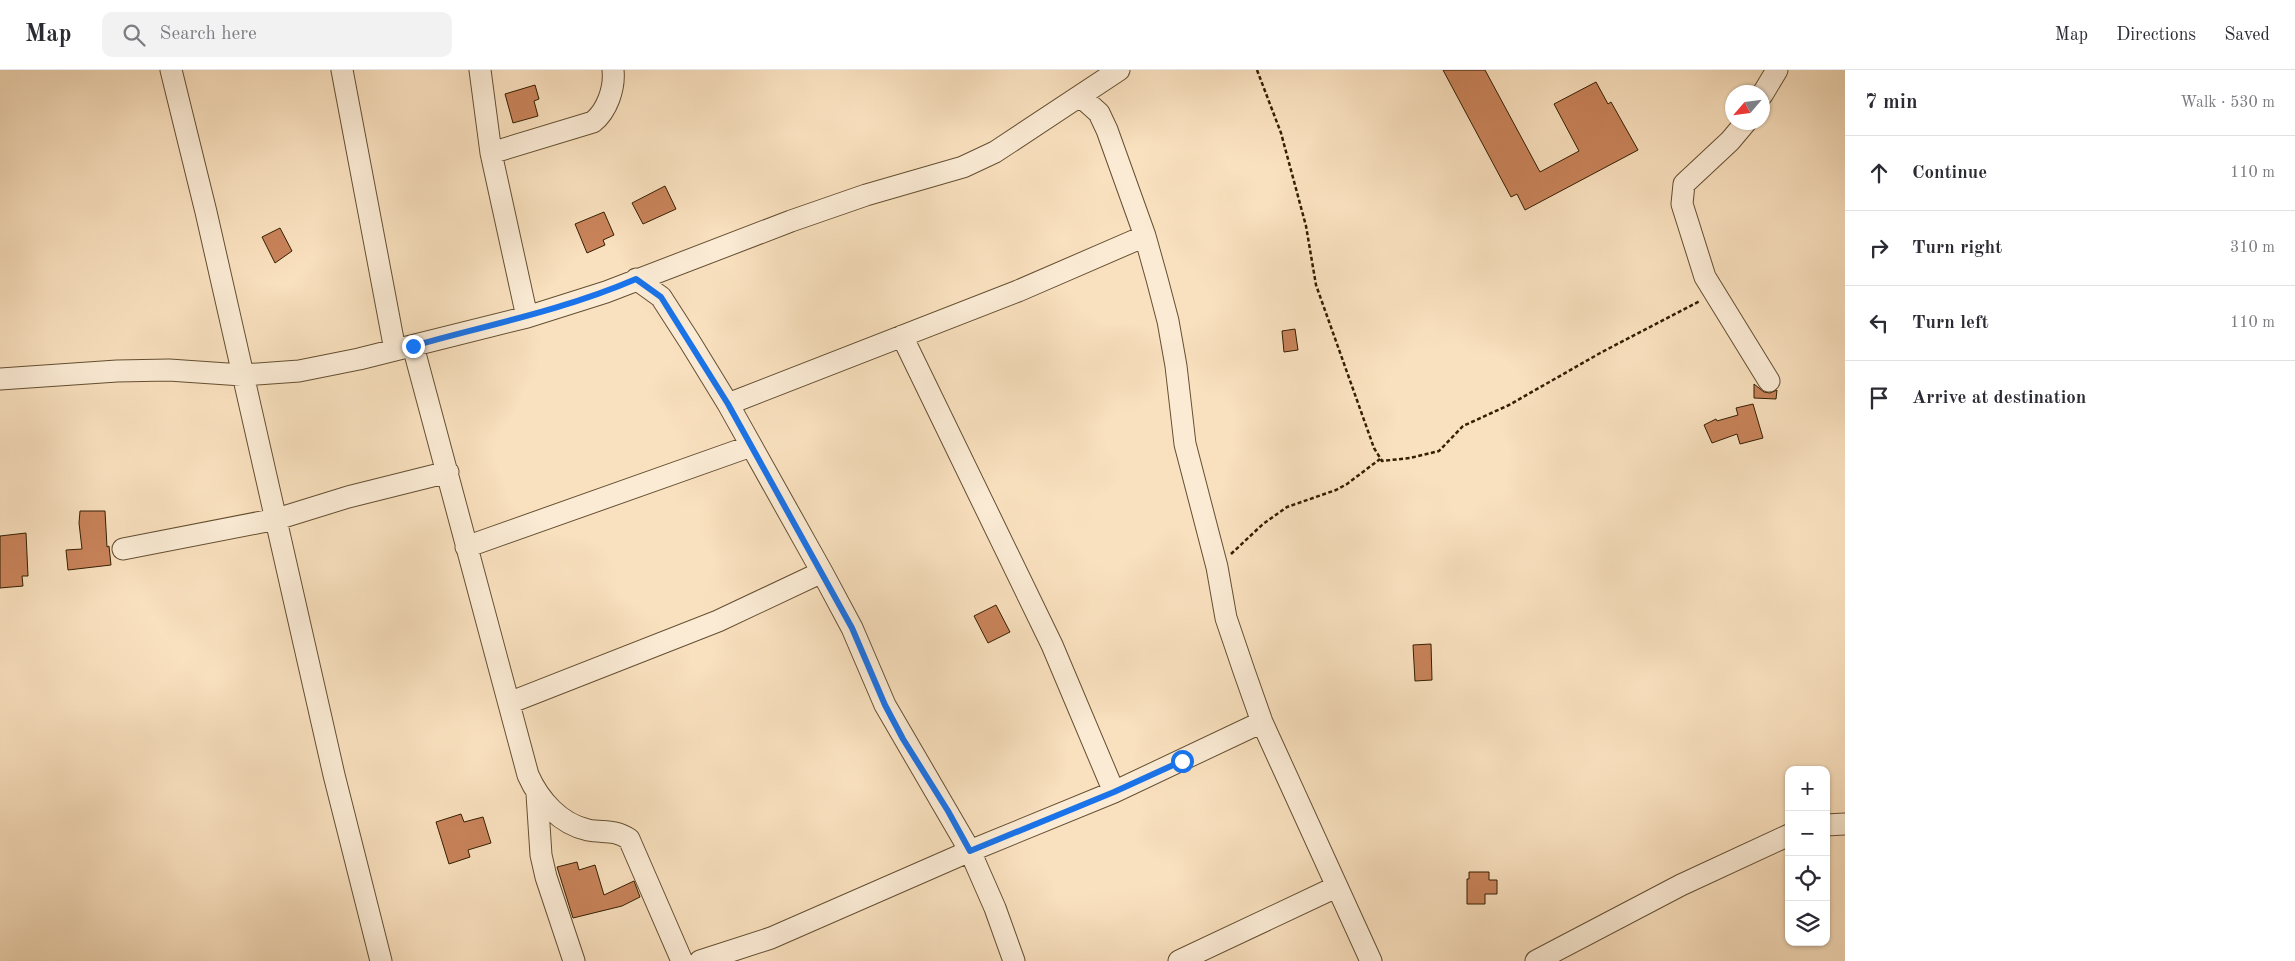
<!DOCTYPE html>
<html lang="en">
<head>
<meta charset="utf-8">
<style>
  :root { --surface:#fff; --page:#f2f2f3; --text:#2b2b33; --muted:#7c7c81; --line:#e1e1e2 }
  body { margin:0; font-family:"Old Standard TT",serif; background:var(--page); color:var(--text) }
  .controls { position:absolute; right:15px; bottom:15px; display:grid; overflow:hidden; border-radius:10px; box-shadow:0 1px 4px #0004 }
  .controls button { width:45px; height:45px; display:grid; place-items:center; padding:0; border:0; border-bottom:1px solid var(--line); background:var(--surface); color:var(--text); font:25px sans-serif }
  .compass { position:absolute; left:1725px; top:15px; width:45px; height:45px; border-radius:50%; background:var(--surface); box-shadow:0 1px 4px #0004; rotate:242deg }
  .stop { position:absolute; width:15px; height:15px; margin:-11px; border:4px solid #1a73e8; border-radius:50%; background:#fff }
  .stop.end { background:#1a73e8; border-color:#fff; box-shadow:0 1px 5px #0008 }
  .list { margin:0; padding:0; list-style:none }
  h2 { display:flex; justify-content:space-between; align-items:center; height:65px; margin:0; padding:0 20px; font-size:21px }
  h2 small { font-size:16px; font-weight:400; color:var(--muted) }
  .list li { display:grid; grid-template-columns:32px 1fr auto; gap:15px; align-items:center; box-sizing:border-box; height:75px; padding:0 20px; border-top:1px solid var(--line) }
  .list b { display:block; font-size:19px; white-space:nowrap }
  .list em { font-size:16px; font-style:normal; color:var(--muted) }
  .icon { flex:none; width:28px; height:28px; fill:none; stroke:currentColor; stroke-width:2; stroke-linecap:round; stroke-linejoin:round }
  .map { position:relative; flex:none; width:1845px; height:891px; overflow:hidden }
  header { display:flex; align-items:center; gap:30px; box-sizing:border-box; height:70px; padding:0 25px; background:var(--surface); border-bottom:1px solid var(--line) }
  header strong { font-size:24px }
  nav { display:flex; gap:28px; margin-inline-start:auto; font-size:18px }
  .search { width:350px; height:45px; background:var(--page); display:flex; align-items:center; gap:12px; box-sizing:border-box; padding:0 18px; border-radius:10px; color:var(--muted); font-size:19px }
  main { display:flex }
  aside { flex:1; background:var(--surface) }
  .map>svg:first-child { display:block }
</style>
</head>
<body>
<header>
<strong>Map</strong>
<div class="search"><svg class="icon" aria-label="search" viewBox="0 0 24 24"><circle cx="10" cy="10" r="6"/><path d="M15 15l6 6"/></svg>Search here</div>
<nav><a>Map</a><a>Directions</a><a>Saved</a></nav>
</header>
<main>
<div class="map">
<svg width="1845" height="891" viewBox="0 0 1845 891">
  <rect width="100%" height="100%" fill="#f9e0be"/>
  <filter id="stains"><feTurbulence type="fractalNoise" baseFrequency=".004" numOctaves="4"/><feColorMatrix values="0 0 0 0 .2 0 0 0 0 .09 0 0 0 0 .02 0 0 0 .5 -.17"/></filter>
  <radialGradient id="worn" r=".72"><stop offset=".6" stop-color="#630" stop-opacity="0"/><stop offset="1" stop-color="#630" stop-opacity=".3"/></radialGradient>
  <!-- building -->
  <path fill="#c9835a" stroke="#331f02" d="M1443,0H1485L1540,102L1579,81L1554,34L1596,12L1608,34L1611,32L1638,80L1525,140L1517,124L1511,127Z
    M535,15L539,29L534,31L538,46L513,53L505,24Z
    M665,116L676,139L643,154L632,133Z
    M604,142L614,165L603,170L605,175L587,183L575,154Z
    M280,158L292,181L275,193L262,167Z
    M1295,259L1298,280L1284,282L1282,261Z
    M1754,314L1764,322L1770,323L1777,320L1776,329L1754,328Z
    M1753,334L1763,368L1740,374L1737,364L1712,373L1704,355L1716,349L1717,351L1738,345L1736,338Z
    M80,441H105L107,477L109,476L111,495L68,500L66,480L82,479L79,453Z
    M26,463L28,506H22L23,516L0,518V466Z
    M996,535L1010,562L988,573L974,546Z
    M1431,574L1432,610L1415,611L1413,575Z
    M461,744L464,752L483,747L491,773L468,780L470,787L449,794L436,752Z
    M577,792L579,800L595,795L604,825L634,811L640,827L622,836L573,848L557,797Z
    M1469,802H1489V810H1497V824H1485V834H1467V809H1469Z"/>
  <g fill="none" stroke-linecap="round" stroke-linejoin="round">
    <!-- minor casing -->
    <g stroke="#644f31" stroke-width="23">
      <path id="minor" d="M171,0L206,142L334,705L381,891
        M342,0L395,280
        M480,0L491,83L527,247
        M1762,25L1777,0
        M1080,26L1099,43L1107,60L1145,166L1157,209L1168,251L1176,296L1185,374L1217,497L1226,548L1244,601L1262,652L1371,891
        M1746,52L1730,71L1684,114L1682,134L1705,207L1769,311
        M491,83L593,52C607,41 615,18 613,0
        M636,209L661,227L690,272L728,334L822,502L852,558L885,635L970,781L995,838L1014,891
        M902,266L1052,575L1114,722
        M413,276L528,705C539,730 560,754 588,760C604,763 614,759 629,769L682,891
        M0,309L117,301L169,300L242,305L299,301L359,289L527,247L606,222L791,151L866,125L963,97L995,82L1119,0
        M728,334L1018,221L1145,166
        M466,477L751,376
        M123,479L277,449L348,427L448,402
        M509,633L718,551L822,502
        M537,724L541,785L546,807L574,891
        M1826,755L1845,754
        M700,891L771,868L970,781L1114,722L1262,652
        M1179,891L1336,817
        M1536,891L1681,815L1789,765"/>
    </g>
    <!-- path -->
    <path stroke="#331f02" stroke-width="2.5" stroke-dasharray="4 2.5" stroke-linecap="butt" d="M1257,0L1281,63L1306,156L1316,215L1374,378L1382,391L1410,388L1439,381L1463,356L1509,335L1602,282L1700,231
      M1231,484L1263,454L1287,437L1336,420L1347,414L1380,389"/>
    <!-- minor -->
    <use href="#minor" stroke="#fbebd5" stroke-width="21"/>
  </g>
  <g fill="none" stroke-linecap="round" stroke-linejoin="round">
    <!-- route -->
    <path stroke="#1a73e8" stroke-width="6" d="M413,276C488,255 564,240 636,209L661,227L728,334L852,558L885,635L903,669L948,741L970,781L1114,722L1182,691"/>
  </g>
  <rect width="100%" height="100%" filter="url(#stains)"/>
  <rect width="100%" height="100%" fill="url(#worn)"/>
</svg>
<div class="controls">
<button>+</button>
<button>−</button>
<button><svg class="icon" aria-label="locate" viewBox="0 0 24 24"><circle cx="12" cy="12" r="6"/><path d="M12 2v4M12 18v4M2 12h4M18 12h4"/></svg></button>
<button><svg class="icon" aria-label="layers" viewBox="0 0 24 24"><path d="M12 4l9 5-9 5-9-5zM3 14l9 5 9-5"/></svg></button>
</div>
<svg class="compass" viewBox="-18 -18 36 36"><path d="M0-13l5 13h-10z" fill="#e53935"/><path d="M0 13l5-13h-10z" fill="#7c7c81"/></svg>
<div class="stop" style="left:1182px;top:691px"></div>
<div class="stop end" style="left:413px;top:276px"></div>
</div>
<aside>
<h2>7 min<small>Walk · 530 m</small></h2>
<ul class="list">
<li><svg class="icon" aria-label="ahead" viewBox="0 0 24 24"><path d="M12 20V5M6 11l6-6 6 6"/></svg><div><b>Continue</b></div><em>110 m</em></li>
<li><svg class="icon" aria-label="right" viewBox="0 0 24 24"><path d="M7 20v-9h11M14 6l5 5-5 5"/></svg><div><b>Turn right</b></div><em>310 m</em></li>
<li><svg class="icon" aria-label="left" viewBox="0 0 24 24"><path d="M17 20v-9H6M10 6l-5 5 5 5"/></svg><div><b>Turn left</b></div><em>110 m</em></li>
<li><svg class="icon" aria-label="arrive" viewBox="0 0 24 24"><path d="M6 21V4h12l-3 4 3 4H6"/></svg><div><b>Arrive at destination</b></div></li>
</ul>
</aside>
</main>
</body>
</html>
